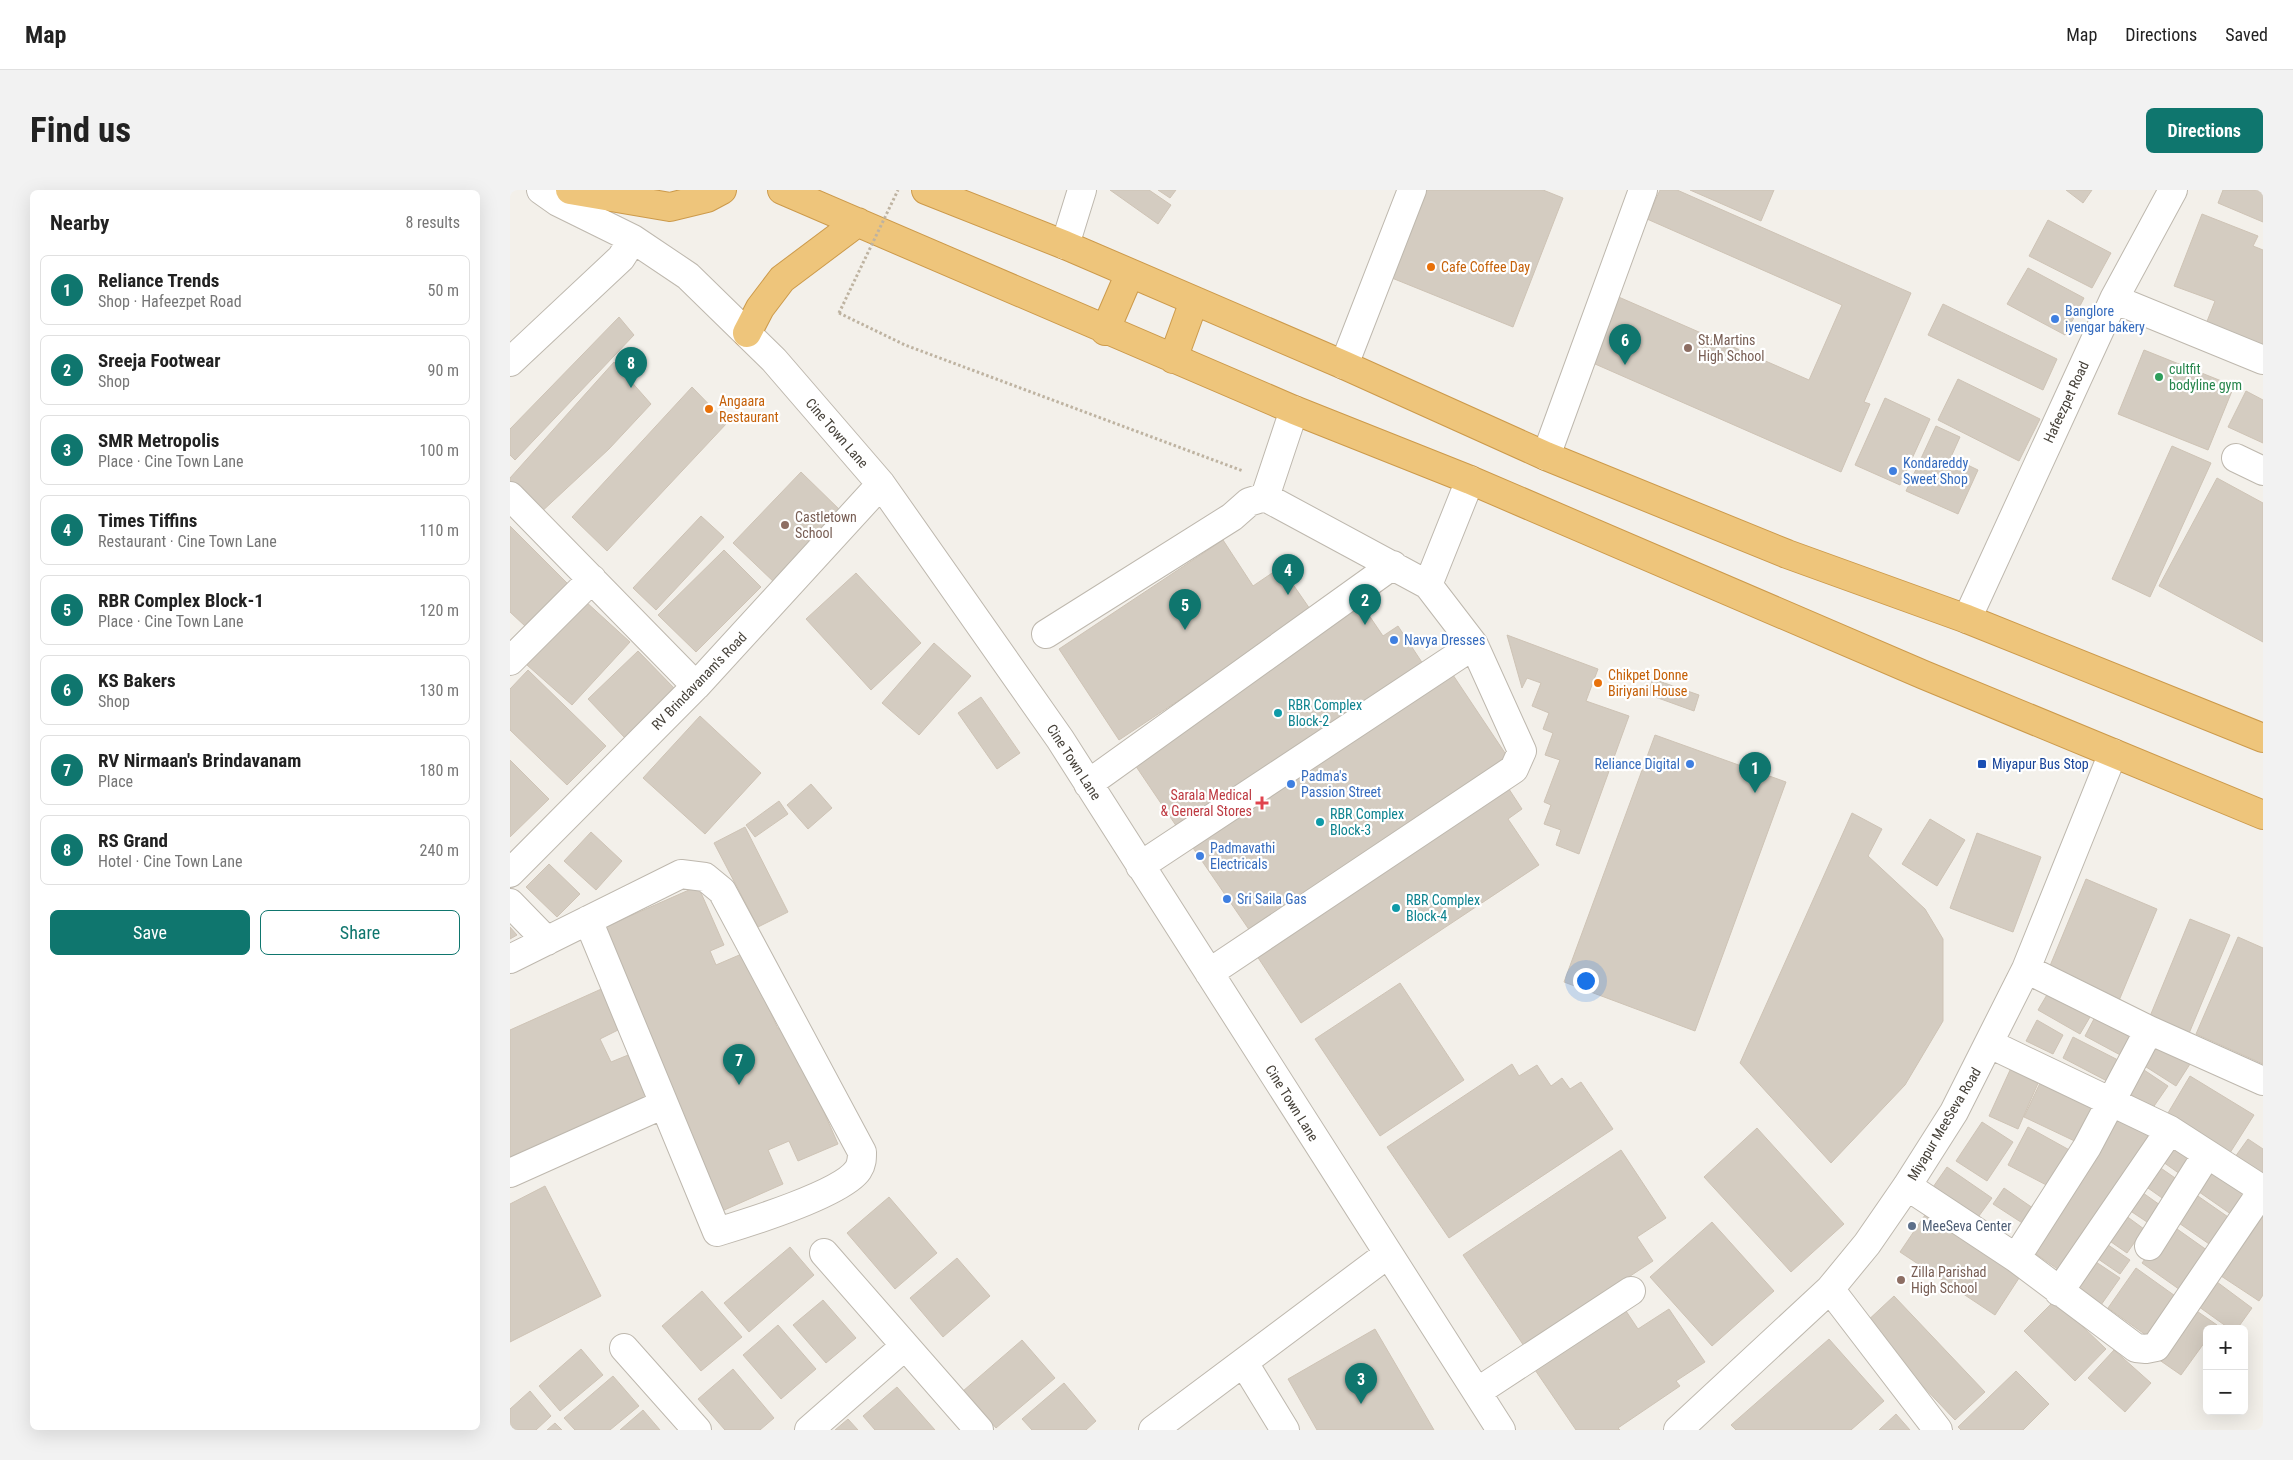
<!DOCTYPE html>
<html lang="en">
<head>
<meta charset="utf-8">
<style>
  :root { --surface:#fff; --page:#f2f2f2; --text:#222; --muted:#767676; --line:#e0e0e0; --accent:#0f766e }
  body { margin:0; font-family:"Roboto Condensed",sans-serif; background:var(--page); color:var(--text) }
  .controls { position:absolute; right:15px; bottom:15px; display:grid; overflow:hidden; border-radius:8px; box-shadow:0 5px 20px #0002 }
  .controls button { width:45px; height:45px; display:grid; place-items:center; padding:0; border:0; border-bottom:1px solid var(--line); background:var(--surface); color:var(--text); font:25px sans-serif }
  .you { position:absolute; left:1075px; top:790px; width:18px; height:18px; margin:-12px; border:4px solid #fff; border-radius:50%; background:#1a73e8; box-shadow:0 0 0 8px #1a73e833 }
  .badge { display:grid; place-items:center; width:32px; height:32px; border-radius:50%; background:var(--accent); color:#fff; font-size:16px; font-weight:700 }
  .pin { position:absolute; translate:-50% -41px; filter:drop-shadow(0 1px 2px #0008) }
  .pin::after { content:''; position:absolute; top:26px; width:18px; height:15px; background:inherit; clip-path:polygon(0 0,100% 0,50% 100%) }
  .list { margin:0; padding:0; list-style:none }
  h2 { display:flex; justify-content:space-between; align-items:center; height:65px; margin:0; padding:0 20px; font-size:21px }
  h2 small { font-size:16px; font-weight:400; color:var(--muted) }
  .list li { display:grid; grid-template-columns:32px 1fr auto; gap:15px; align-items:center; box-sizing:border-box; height:70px; margin:0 10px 10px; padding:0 10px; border:1px solid var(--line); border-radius:8px }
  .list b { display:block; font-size:19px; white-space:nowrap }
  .list p { margin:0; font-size:16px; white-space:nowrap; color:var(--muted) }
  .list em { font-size:16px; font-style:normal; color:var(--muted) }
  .actions { display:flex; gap:10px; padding:15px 20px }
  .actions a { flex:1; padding:11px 0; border:1px solid var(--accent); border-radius:8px; text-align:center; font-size:18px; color:var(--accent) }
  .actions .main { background:var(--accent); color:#fff }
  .map { position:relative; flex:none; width:1753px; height:1240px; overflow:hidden; border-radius:8px }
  header { display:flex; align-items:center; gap:30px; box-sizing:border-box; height:70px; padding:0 25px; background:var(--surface); border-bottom:1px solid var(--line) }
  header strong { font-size:24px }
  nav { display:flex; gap:28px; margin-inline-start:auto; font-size:18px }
  .intro { display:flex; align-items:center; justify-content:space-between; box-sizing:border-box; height:120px; padding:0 30px }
  h1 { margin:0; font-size:35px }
  .button { padding:12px 22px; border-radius:8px; background:var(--accent); color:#fff; font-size:18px; font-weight:700 }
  main { display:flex; gap:30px; padding:0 30px }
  aside { flex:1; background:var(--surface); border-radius:8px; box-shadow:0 5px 20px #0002 }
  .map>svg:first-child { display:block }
</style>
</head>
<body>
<header>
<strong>Map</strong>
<nav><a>Map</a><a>Directions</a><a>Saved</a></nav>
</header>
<div class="intro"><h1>Find us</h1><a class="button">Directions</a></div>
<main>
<aside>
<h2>Nearby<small>8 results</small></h2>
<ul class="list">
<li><span class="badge">1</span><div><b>Reliance Trends</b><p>Shop · Hafeezpet Road</p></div><em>50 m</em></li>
<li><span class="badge">2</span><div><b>Sreeja Footwear</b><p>Shop</p></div><em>90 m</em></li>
<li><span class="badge">3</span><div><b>SMR Metropolis</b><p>Place · Cine Town Lane</p></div><em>100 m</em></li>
<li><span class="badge">4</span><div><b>Times Tiffins</b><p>Restaurant · Cine Town Lane</p></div><em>110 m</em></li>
<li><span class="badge">5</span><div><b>RBR Complex Block-1</b><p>Place · Cine Town Lane</p></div><em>120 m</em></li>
<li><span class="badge">6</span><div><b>KS Bakers</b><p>Shop</p></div><em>130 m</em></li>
<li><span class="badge">7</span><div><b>RV Nirmaan's Brindavanam</b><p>Place</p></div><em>180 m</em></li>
<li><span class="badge">8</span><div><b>RS Grand</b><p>Hotel · Cine Town Lane</p></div><em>240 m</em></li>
</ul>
<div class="actions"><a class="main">Save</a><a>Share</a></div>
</aside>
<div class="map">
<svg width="1753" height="1240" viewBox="0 0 1753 1240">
  <rect width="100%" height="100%" fill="#f3f0ea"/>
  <!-- building -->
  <path fill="#d4ccc1" stroke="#cec3b5" d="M600,0H639L661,15L648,34Z
    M648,0H666L660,8Z
    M903,0H1033L1053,8L1003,137L872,84Z
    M1150,0H1167L1401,103L1354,212L1360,214L1331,282L1076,170L1104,105L1299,190L1332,115L1137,29Z
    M1180,0H1264L1251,31Z
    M1556,0H1582L1573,13Z
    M1713,0H1753V32L1708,13Z
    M1692,24L1748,46L1743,56L1753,60V156L1696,134L1705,111L1664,96Z
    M1538,30L1601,63L1582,98L1519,66Z
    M1518,78L1574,108L1555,145L1497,114Z
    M1433,114L1547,169L1533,200L1418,145Z
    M109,127L124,145L5,270L0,265V239Z
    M1634,160L1724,196L1698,260L1608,224Z
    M104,172L141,214L99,259L28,325L0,299V288Z
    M1448,189L1530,229L1509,271L1428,230Z
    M182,197L217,233L97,361L62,327Z
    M1736,201L1753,210V253L1718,237Z
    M1375,208L1420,229L1390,295L1345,275Z
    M1426,236L1450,247L1441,267L1468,280L1448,324L1396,301Z
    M1662,256L1701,273L1640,407L1602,389Z
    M291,282L333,323L266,394L223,353Z
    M1707,288L1753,313V452L1649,396Z
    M191,326L214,347L146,420L123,398Z
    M0,336L58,394L15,436L0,422Z
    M713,350L743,396L771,377L802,422L609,550L549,459Z
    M214,360L251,397L186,462L148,425Z
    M346,383L411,453L361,500L296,429Z
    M75,411L120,452L62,515L17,475Z
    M852,415L873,446L888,436L915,477L669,640L621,569Z
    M997,445L1088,479L1076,511L1119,526L1069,664L1046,655L1051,640L1034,634L1041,615L1034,612L1050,570L1035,565L1043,543L1033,539L1039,523L1022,516L1031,493L1017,488L1012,498Z
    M424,453L461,486L409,545L372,513Z
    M128,461L166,500L115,548L78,509Z
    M18,480L96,556L57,595L0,540V499Z
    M941,482L999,569L740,741L681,655Z
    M1143,489L1189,505L1184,521L1137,504Z
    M471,507L510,563L487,579L448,523Z
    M190,526L251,583L195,644L133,588Z
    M1145,545L1276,592L1185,841L1054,792Z
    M0,570L39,609L0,647Z
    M995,593L1012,619L998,629L1029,675L791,833L743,760Z
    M301,594L322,618L298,639L277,615Z
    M269,611L278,624L245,647L236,635Z
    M1342,623L1372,639L1358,666L1415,719L1433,749V831L1395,895L1321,973L1230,873Z
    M1420,629L1455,650L1427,696L1392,674Z
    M235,637L278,722L248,737L204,653Z
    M81,642L112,671L86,700L54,671Z
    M1467,643L1531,667L1503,742L1440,718Z
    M39,674L70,704L47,727L16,697Z
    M1576,689L1647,719L1608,813L1537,783Z
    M188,696L214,755L200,761L206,775L234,763L268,839L276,836L328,954L288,971L279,951L258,960L273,994L212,1021L86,741Z
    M1680,729L1720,745L1675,853L1636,836Z
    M0,737L7,745L0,749Z
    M1728,747L1753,758V874L1686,844Z
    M890,793L954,890L870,946L805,849Z
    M98,796L116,836L90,849L101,872L128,861L144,908L0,969V840Z
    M1538,803L1580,827L1570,844L1528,820Z
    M1585,827L1624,848L1614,867L1575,846Z
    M1527,830L1553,845L1543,864L1516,851Z
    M1563,847L1608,870L1597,891L1553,868Z
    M1647,853L1680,874L1666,896L1633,875Z
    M1002,874L1009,886L1027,875L1041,896L1052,888L1060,899L1071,892L1103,939L939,1048L877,957Z
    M1628,876L1658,896L1642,919L1613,899Z
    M1501,878L1529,891L1508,939L1479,926Z
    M1680,886L1744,925L1718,966L1655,928Z
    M1531,891L1590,918L1573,955L1514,927Z
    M1614,920L1643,939L1549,1080L1520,1060Z
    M1472,932L1503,952L1477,991L1446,971Z
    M1518,937L1563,962L1544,999L1498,975Z
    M1247,938L1334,1034L1281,1082L1194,987Z
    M1661,946L1684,963L1670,984L1646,967Z
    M1738,949L1753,959V982L1751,986L1725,967Z
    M1111,960L1156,1028L1127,1047L1143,1071L1014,1156L953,1065Z
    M1642,972L1668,990L1655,1010L1628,991Z
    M1699,972L1742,1003L1725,1027L1682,997Z
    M1437,977L1482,1008L1466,1030L1421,1000Z
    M35,996L91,1106L0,1152V1014Z
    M1494,998L1530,1023L1520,1038L1483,1014Z
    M1626,998L1650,1015L1637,1032L1613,1016Z
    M1685,1004L1721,1029L1702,1056L1666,1031Z
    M379,1007L427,1063L385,1099L337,1043Z
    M1753,1011V1105L1749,1111L1705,1082Z
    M1608,1020L1634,1039L1617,1063L1591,1045Z
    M1417,1022L1511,1085L1485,1125L1390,1062Z
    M1202,1032L1264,1101L1202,1156L1140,1087Z
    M1660,1034L1701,1063L1673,1102L1632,1073Z
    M1588,1048L1620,1070L1610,1084L1578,1062Z
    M280,1057L304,1085L239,1142L214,1113Z
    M1577,1066L1610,1088L1591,1115L1558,1092Z
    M447,1068L480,1106L433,1147L400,1108Z
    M1626,1078L1668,1108L1640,1148L1598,1118Z
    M1703,1089L1742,1118L1727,1139H1720L1685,1114Z
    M192,1101L232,1147L191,1181L152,1136Z
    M1384,1106L1475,1202L1445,1230L1354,1134Z
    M313,1110L346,1148L316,1173L283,1135Z
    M1545,1110L1596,1159L1565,1191L1514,1141Z
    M1681,1117L1707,1135L1704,1139H1697V1149L1671,1185L1645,1167Z
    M1114,1118L1128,1139L1159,1119L1195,1172L1166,1191L1170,1196L1108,1238L1110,1240H1066L1021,1174Z
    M268,1135L306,1179L271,1209L233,1165Z
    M865,1139L924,1240H807L778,1189Z
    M1319,1149L1374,1211L1341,1240H1226L1221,1235Z
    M512,1150L545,1188L486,1238L453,1201Z
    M71,1159L93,1185L50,1221L29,1196Z
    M1604,1160L1641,1193L1615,1222L1578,1188Z
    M223,1179L264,1228L250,1240H215L188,1209Z
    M1506,1181L1539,1214L1513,1240H1451L1448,1237Z
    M103,1186L129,1216L100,1240H65L54,1228Z
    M554,1193L586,1231L576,1240H522L512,1229Z
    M387,1197L425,1240H365L353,1226Z
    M20,1201L41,1226L26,1240H0V1219Z
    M133,1220L150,1240H110Z
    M1386,1224L1400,1240H1369Z
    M338,1229L348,1240H325Z
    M45,1233L52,1240H37Z"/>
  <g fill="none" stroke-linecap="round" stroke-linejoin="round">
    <!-- minor casing -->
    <g stroke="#beb8ae" stroke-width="30">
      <path id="minor" d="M31,0L48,12L123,49L178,86L264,170L371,294L550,549L991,1240
        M555,55L572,0
        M1604,109L1753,170
        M0,172L111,68L123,49
        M834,175L902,0
        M1036,266L1133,0
        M1726,268L1753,281
        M0,306L186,496
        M755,307L784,220
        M918,395L960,290
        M1457,429L1604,109L1663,0
        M536,444L722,327L739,312L755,307L918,395L964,455L1012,561L1004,579L699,783
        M0,471L82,389
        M578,594L883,375
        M630,676L964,455
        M0,683L186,496L371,294
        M0,713L37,751
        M0,769L171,684L195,687L212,701L352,962C352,969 352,974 348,980C332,1004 237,1033 207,1042L78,730
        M1516,779L1639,840L1753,891
        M1480,854L1660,940
        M0,983L154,914
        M1397,996L1506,1068L1626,1158L1636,1159L1646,1157L1753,1000
        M1639,1056L1697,964
        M314,1063L469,1240
        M1506,1068L1577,957L1639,840
        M1320,1099L1428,1240
        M1549,1102L1660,940L1753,1000
        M114,1158L187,1240
        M734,1173L775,1240
        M967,1202L1121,1101
        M299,1240L395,1156
        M643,1240L878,1064
        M1168,1240L1320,1099L1357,1054L1397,996L1444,922L1516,779L1603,563"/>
    </g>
    <!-- highway casing -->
    <g stroke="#cc9a4b" stroke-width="30">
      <path id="highway" d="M60,0L160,17L197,8L212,0
        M272,0L784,220L960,290L1414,485L1753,625
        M416,0L555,55L834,175L1036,266L1277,364L1457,429L1753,548
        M595,141L620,83
        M237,143L250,118L272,89L348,32
        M663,169L684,111"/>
    </g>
    <!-- path -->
    <path stroke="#beb3a1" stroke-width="3" stroke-dasharray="2.5 2.5" stroke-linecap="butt" d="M329,123L395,155L733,281"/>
    <!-- minor -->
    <use href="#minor" stroke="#fff" stroke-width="28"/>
    <!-- highway -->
    <use href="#highway" stroke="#eec57b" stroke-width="28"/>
    <!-- path-bridge -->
    <path stroke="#beb3a1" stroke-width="3" stroke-dasharray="2.5 2.5" stroke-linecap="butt" d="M329,123L388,0"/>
  </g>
  <!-- markers -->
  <g fill="#e8710a" stroke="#fff" stroke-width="2">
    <circle cx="921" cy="77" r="5"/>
    <circle cx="199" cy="219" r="5"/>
    <circle cx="1088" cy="493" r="5"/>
  </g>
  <g fill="#3f7fe0" stroke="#fff" stroke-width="2">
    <circle cx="1545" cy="129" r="5"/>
    <circle cx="1383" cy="281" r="5"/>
    <circle cx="884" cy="450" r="5"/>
    <circle cx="1180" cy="574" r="5"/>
    <circle cx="781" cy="594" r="5"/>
    <circle cx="690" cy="666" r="5"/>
    <circle cx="717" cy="709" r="5"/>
  </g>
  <g fill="#8d6e63" stroke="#fff" stroke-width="2">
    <circle cx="1178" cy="158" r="5"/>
    <circle cx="275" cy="335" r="5"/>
    <circle cx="1391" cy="1090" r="5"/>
  </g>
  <circle fill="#2e9e5b" stroke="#fff" stroke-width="2" cx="1649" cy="187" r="5"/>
  <g fill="#0f9aa8" stroke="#fff" stroke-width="2">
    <circle cx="768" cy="523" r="5"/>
    <circle cx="810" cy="632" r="5"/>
    <circle cx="886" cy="718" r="5"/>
  </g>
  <rect fill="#1a4fb4" stroke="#fff" stroke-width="2" x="1467" y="569" width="10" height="10" rx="2.5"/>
  <path fill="#e0444e" stroke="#fff" stroke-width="2" d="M749.5 605.5h5v5h5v5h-5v5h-5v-5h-5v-5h5z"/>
  <circle fill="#5c6f8a" stroke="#fff" stroke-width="2" cx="1402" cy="1036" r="5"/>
  <g text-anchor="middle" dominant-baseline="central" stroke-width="4.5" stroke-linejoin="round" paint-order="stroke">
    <!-- food labels -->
    <g font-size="14" fill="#c56008" stroke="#fff" text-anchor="start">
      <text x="931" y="77">Cafe Coffee Day</text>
      <text x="209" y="211">Angaara<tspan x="209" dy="16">Restaurant</tspan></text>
      <text x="1098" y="485">Chikpet Donne<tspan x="1098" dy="16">Biriyani House</tspan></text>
    </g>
    <!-- shop labels -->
    <g font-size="14" fill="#366cbe" stroke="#fff" text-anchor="start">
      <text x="1555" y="121">Banglore<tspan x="1555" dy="16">iyengar bakery</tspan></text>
      <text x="1393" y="273">Kondareddy<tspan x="1393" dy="16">Sweet Shop</tspan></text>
      <text x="894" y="450">Navya Dresses</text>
      <text x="1170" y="574" text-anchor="end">Reliance Digital</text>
      <text x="791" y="586">Padma's<tspan x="791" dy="16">Passion Street</tspan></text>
      <text x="700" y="658">Padmavathi<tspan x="700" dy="16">Electricals</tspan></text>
      <text x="727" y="709">Sri Saila Gas</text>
    </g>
    <!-- education labels -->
    <g font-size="14" fill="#785e54" stroke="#fff" text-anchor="start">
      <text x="1188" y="150">St.Martins<tspan x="1188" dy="16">High School</tspan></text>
      <text x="285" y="327">Castletown<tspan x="285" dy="16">School</tspan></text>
      <text x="1401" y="1082">Zilla Parishad<tspan x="1401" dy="16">High School</tspan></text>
    </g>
    <!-- leisure labels -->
    <g font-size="14" fill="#27864d" stroke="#fff" text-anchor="start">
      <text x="1659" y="179">cultfit<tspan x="1659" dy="16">bodyline gym</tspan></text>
    </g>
    <!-- street labels -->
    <g font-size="14" fill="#464139" stroke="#fff">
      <text transform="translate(1556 212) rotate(-65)">Hafeezpet Road</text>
      <text transform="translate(327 243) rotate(49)">Cine Town Lane</text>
      <text transform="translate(189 491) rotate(-46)">RV Brindavanam's Road</text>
      <text transform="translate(564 572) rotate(57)">Cine Town Lane</text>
      <text transform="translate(782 913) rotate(58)">Cine Town Lane</text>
      <text transform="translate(1434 934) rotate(-59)">Miyapur MeeSeva Road</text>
    </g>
    <!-- culture labels -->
    <g font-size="14" fill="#0d838f" stroke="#fff" text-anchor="start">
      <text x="778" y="515">RBR Complex<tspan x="778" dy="16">Block-2</tspan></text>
      <text x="820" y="624">RBR Complex<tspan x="820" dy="16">Block-3</tspan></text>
      <text x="896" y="710">RBR Complex<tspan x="896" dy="16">Block-4</tspan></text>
    </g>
    <!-- transit labels -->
    <g font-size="14" fill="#164399" stroke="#fff" text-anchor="start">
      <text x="1482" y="574">Miyapur Bus Stop</text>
    </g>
    <!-- health labels -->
    <g font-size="14" fill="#be3a42" stroke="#fff" text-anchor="end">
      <text x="742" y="605">Sarala Medical<tspan x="742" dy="16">&amp; General Stores</tspan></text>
    </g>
    <!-- service labels -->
    <g font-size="14" fill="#4e5e75" stroke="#fff" text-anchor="start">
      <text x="1412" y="1036">MeeSeva Center</text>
    </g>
  </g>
</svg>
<div class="controls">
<button>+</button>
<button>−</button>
</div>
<div class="you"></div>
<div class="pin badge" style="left:1245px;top:603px">1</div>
<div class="pin badge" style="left:855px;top:435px">2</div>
<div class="pin badge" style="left:851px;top:1214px">3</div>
<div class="pin badge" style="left:778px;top:405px">4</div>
<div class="pin badge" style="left:675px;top:440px">5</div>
<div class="pin badge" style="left:1115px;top:175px">6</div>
<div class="pin badge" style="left:229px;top:895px">7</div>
<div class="pin badge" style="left:121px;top:198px">8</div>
</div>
</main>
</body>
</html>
